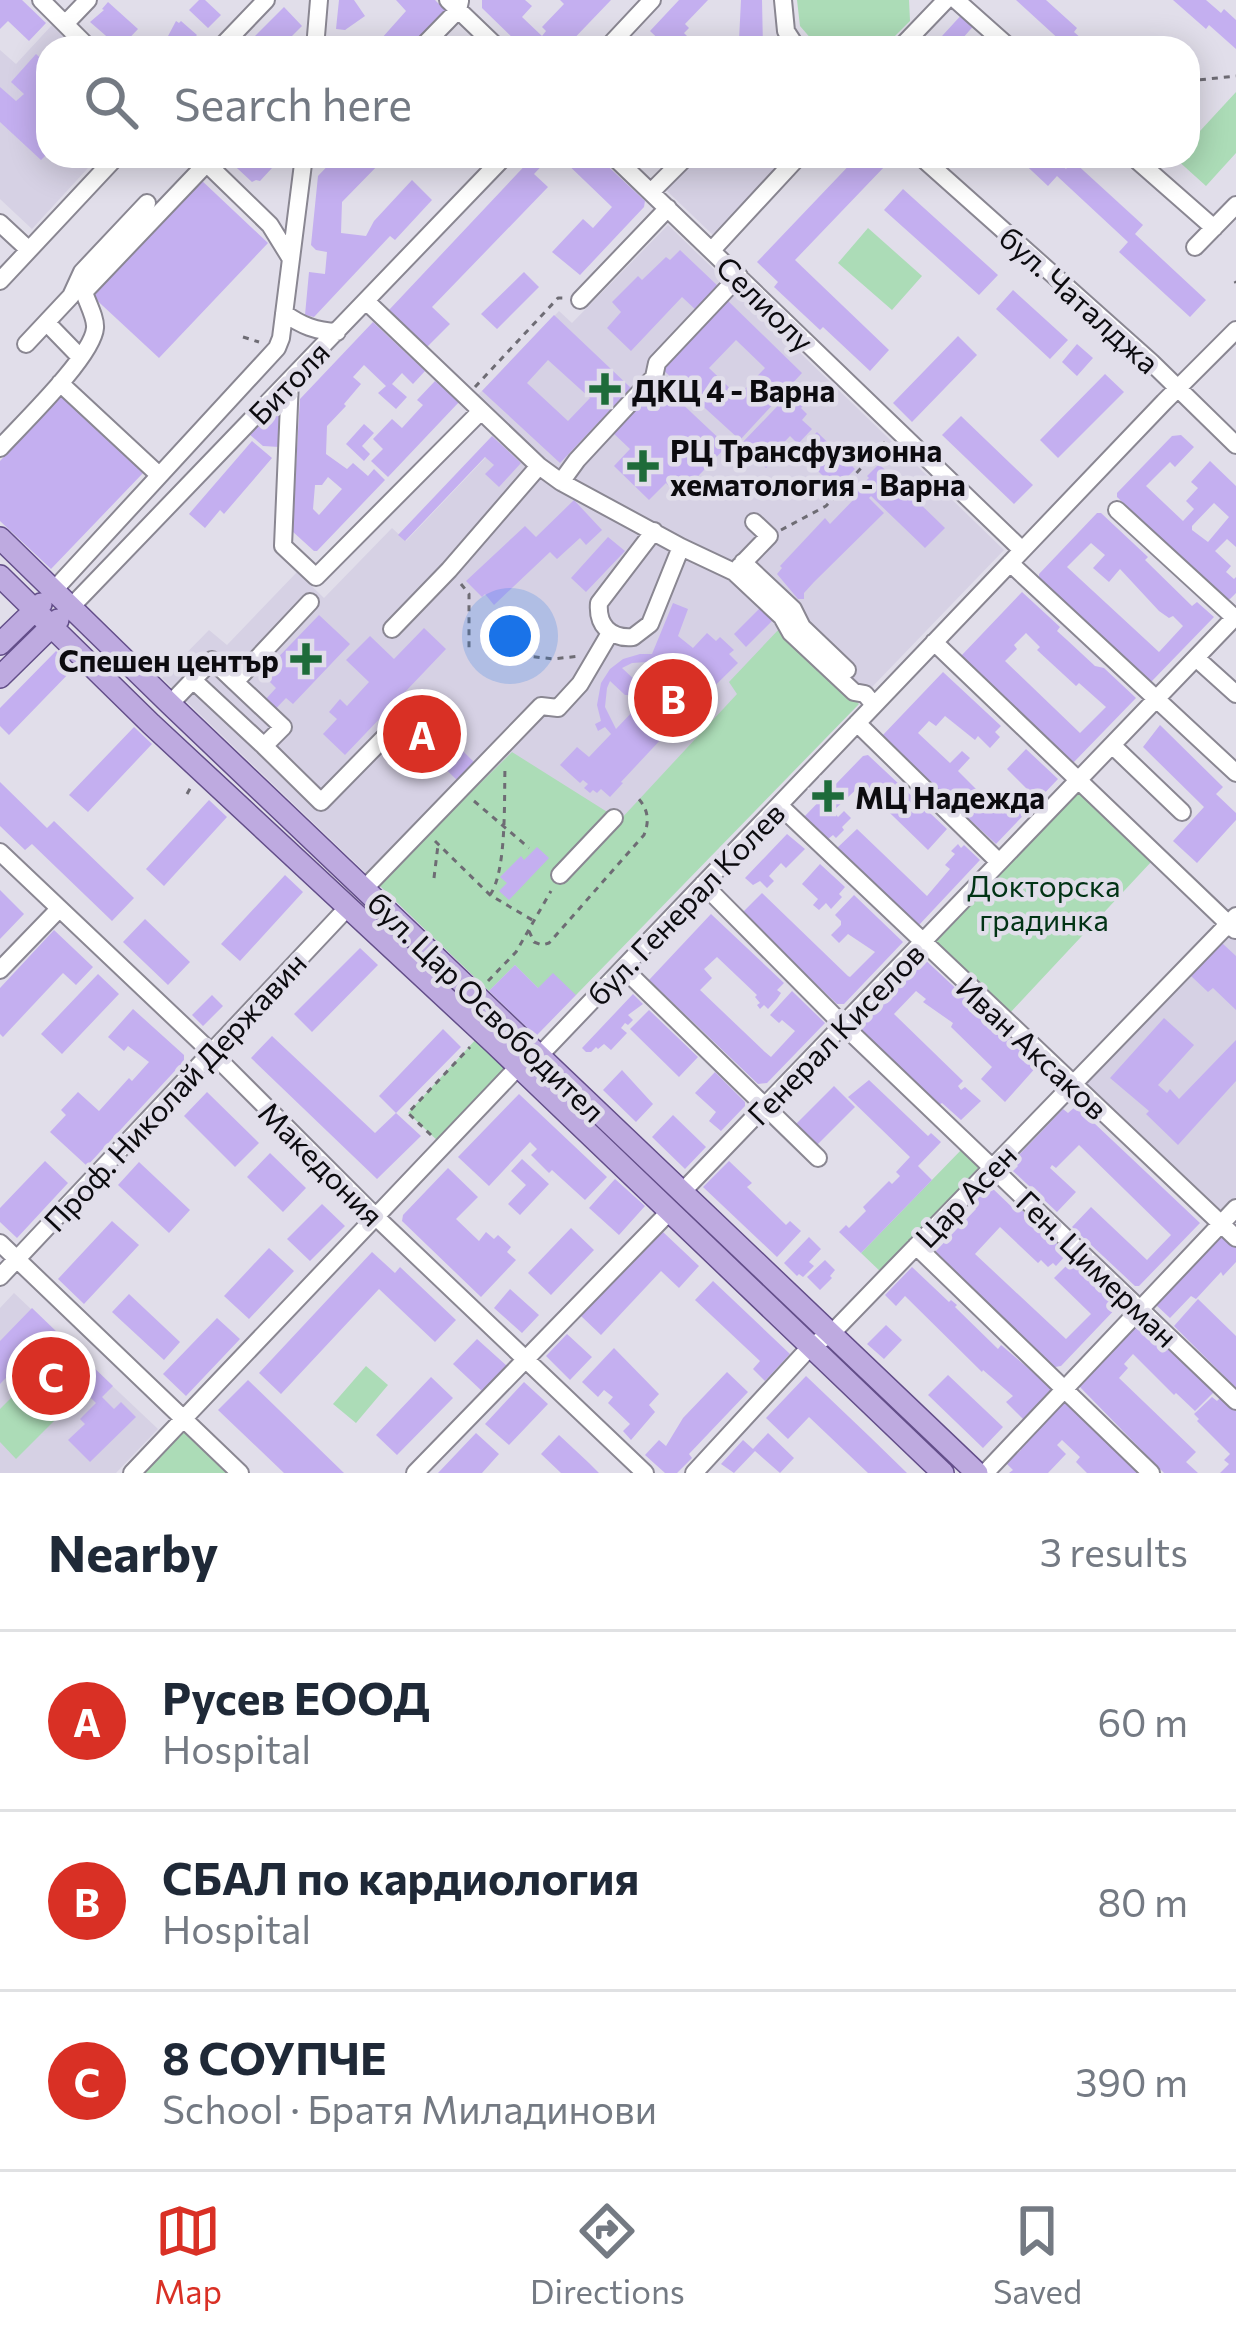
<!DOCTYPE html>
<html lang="en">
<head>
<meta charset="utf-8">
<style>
  :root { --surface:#fff; --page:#f2f2f3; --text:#1f2937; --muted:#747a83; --line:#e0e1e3; --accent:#d93025 }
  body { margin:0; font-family:Commissioner,sans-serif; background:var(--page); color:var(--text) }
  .you { position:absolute; left:510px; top:636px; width:42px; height:42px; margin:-30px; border:9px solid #fff; border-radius:50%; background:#1a73e8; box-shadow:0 0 0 18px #1a73e833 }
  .badge { display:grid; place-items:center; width:78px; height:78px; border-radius:50%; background:var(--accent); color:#fff; font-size:39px; font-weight:700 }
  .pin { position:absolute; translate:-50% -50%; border:6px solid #fff; box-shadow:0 3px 12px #0006 }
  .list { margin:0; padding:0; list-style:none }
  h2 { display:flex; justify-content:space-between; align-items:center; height:156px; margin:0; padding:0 48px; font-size:51px }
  h2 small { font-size:39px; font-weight:400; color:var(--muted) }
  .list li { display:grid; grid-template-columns:78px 1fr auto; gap:36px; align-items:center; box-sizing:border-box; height:180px; padding:0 48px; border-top:3px solid var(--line) }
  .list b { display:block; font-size:45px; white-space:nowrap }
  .list p { margin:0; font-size:39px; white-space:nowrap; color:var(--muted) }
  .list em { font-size:39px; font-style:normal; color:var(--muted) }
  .icon { flex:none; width:66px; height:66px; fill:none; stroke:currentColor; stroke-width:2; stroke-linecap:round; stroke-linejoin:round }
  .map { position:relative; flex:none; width:1236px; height:1473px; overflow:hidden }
  .search { position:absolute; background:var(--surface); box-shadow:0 6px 30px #0003; left:36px; right:36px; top:36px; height:132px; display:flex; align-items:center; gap:30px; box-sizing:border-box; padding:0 42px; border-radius:36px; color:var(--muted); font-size:45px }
  .sheet { height:696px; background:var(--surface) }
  nav { display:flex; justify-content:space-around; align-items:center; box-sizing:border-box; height:168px; border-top:3px solid var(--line); background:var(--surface); font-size:33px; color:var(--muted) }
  nav a { display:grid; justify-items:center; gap:6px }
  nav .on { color:var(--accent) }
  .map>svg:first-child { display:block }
</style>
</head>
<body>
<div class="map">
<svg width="1236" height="1473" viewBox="0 0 1236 1473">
  <rect width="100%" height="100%" fill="#e1deea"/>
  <!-- built -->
  <path fill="#d6d1e4" d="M52,25L75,48H48V156H99L32,229L0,199V50L16,64Z
    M699,156H789L714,236L666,190Z
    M668,225L1004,550L536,1036L162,678L209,630L227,645L297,572L324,598L392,528L406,541L510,432L475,398L559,311L572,323Z
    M1226,933L1236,937V1197L1221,1213L1084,1084Z
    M14,1293L158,1429L116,1473H0V1308Z"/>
  <!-- green -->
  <path fill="#acdcb7" d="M797,0H909L910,21L883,48H819L800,26Z
    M1236,92V153L1206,186L1175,158L1188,156V144Z
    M868,228L922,276L892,310L838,263Z
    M780,628L859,704L576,995L538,988L515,965L489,991L378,884L512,752L620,820L737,694L729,682Z
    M1078,792L1152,861L1009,1014L932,941Z
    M478,1037L510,1068L439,1142L408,1113Z
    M963,1148L984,1169L883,1274L861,1253Z
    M43,1366L76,1399L16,1459L0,1442V1409Z
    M366,1366L388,1385L356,1423L333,1404Z
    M186,1428L233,1473H141Z"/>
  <!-- building -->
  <path fill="#c4aff0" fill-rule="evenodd" d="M0,0H22L46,23L29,41L8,21L0,29Z
    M199,0H205L221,15L208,28L189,10Z
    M339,0H354L365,16L345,30L336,29Z
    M396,0H435L446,11L410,48H373L406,11Z
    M482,0H525L532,6L522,17L542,36L546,31L542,27L564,4L560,0H611L565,48H523L482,8Z
    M679,0H708L685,24L689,28L684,33L688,37L677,48H668L650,31Z
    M741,0H762L763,48H729V41L739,40Z
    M1016,0H1046L1077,28L1074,32L1092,48H1059L1063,43Z
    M1173,0H1206L1221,13L1224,9L1236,20V49L1209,25L1206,29Z
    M108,2L138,29L120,48L90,22L104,10L102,9Z
    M284,7L302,26L280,48H252L259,41L255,36Z
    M965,11L977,22L962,39L972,48H931Z
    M176,21L179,23L181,21L197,35L185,48L178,44L176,46L167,38Z
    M36,54L48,65V110L37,122L48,132V153L41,160L0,122V87L16,101L24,94L11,82Z
    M224,156H283L260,181L256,180L252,182Z
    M337,156H380L383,160L342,202L341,233L366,236L374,221L412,180L432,200L395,240L390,236L314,317L305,315L309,272L325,274L327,252L316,250L311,245L318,176Z
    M534,156H551L534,174L548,187L432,307L450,324L427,347L389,310Z
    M559,156H597L645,201L644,207L580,275L552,252L583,219L593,228L612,207Z
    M858,156H877L886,165L795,260L889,350L870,371L823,327L820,330L774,287L778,282L757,262Z
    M1016,156H1051L1066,169L1073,161L1143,225L1135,234L1206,300L1190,317L1119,252L1128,242L1057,176L1048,186Z
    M199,178L268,243L159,358L89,293Z
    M903,189L998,275L979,295L884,210Z
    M680,250L719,287L697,311L682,297L631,351L607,328L621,312L612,302L638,276L642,280L666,257L670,260Z
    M524,272L539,287L497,329L481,314Z
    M1013,290L1068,340L1050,359L996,309Z
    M726,299L802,373L740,440L661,368ZM736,340L765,368L743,391L746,394L741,399L709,368Z
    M554,315L631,388L560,463L482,391ZM548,360L590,398L568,421L527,383Z
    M373,322L425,371L413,384L402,373L392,384L407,397L396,409L378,393L386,386L364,365L353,377L361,384L344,404L346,406L327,426L326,454L347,469L353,463L368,476L374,469L385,480L317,551H314L292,531L300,399ZM328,477L342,489L319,515L313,509L315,485H322Z
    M958,336L977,355L912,422L893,403Z
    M1077,344L1093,358L1077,376L1062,362Z
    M1105,374L1124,392L1058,458L1040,440Z
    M435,381L459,402L388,477L371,461L383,449L373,439L392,419L402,428L423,405L417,400Z
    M659,382L727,446L679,496L666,483L649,500L614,466L630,449L611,431Z
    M790,393L803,406L801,408L807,414L802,420L812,429L798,444L790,436L772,455L776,458L766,468L741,444Z
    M62,395L144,472L51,569L0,521V461Z
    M271,413L281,416L279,447L263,446L249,434Z
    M961,416L1033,485L1014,504L942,435Z
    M364,424L374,433L362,446L370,454L364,461L346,444Z
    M817,432L855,469L836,489L798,451Z
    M1181,435L1194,447L1175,467L1170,462L1146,486L1183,521L1194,509L1186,501L1198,488L1191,482L1210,461L1236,486V547L1227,539L1215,551L1231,566L1226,572L1234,579L1236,577V593L1230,599H1226L1117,497V493L1172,436ZM1214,503L1229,517L1208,542L1192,530V526Z
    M492,436L521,463L499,487L485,474L494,465L485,457L405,541L398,535Z
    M252,441L272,458L224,514L220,510L205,528L189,514Z
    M879,464L945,528L925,548L871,496L869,498L884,513L814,582L804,593V599H798L777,574L782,568L780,566L825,518L830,524L858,495L855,491L869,478L867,476Z
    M574,500L602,530L586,545L580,538L557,559L550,552L494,605L485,594L482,597L466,581L525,526L536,537Z
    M1097,513H1101L1148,557L1145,560L1192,606L1197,602L1214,617L1151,682L1039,578V574ZM1091,543L1105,555L1093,568L1109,582L1120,569L1159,611L1169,618L1173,616L1183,626L1159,652L1067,567Z
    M608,537L625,551L586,592L571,578Z
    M1022,592L1060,627L1057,631L1067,640L1095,666L1104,668L1136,698L1073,763L961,656ZM1026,633L1040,647L1037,650L1076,686L1079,683L1106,707L1080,733L1005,661L1017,649L1014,645Z
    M673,603L688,609L678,636L693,648L707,633L716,641L720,637L734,650L729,654L738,663L680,720L683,723L667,739L664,736L621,782L623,783L610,797L601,789L597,793L593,790L590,793L584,788L588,784L583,780L580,783L560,765L577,747L589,757L611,734L605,727L598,731L595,724L601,721L597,705L601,683L610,669L623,659L640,654H652ZM647,662L660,665L670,672L616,729L605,707L607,688L610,681L625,695H632L637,690V682L622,668L632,663Z
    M764,604L777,616L746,647L734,634Z
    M319,615L350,644L293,704L286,698L264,721L254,712L276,688L262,674Z
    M424,628L446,649L345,755L323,734L337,719L329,712L340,699L347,706L369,682L346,660L370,636L394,659Z
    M56,651L74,668L9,735L0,726V708Z
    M943,672L1001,726L995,732L1000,737L990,748L978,736L975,740L945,716L936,726L929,721L918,733L950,763L962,751L970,758L958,771L981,794L989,801L1001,789L1010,796L998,809L1003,814L1007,810L1027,789L1007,769L1026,749L1058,779L996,844L881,737Z
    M423,712L476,764L459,782L405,730Z
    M1160,725L1223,787L1216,794L1236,813V820L1197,863L1173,841L1204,807L1143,747Z
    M134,727L152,744L88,812L69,795Z
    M868,755L947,829L928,850L861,785L833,811L838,817L844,811L851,818L842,827L844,830L836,838L833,835L827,840L803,818L863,756Z
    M0,782L47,828L54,821L134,898L112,921L32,844L25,850L0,826Z
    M209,800L227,817L164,886L146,869Z
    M857,829L927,896L950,869L945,865L955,854L951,851L958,844L961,848L964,845L980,860L919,925L836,849Z
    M787,834L805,849L786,868L781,863L769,876L774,881L767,888L760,881L753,885L745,878Z
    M537,847L549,858L509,900L499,891L507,883L500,877L521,856L524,860Z
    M820,864L845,887L839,894L842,897L831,909L826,903L819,910L813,905L818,899L802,884Z
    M285,875L303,892L240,961L221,944Z
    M0,890L24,914L0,939Z
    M762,893L848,976L850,977L875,952L848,934L839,943L831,935L841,925V921L835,915L854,895L903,942L844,1004H837L742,913Z
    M711,914L784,983L777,990L781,993L777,999L768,1009L764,1005L760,1009L757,1005L760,1003L755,997L757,995L717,957L704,969L712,978L700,990L765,1052L771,1057L795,1031L782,1020L779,1023L770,1015L792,991L825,1023L767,1083L758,1084L649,980Z
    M145,919L190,962L168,985L123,942Z
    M54,930L93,967L76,985L63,973L3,1037L0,1034V988Z
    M1222,943L1236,956V1010L1213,988L1208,992L1191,976Z
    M360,948L378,965L312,1032L294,1014Z
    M921,956L1038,1065L1005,1102L981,1079L992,1067L951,1027L953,1023L923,1002L926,999L916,991L894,1014L963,1081L958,1086L961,1090L965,1087L981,1101L961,1120L942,1103L939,1105L854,1024Z
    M515,965L538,988L553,973L576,995L536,1036L489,991Z
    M98,974L119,994L62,1054L41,1034Z
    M633,994L643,1004L628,1015L633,1020L628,1025L625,1023L621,1028L627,1033L611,1050L604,1044L598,1049L596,1047L591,1052H586L582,1048Z
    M212,995L223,1006L203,1026L192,1015Z
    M133,1009L184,1055V1061L87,1166L50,1132L66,1115L61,1110L78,1092L99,1111L129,1078L132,1081L149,1062L128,1046L124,1051L108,1037Z
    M649,1010L698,1057L679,1077L630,1029Z
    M1164,1018L1194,1045L1158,1085L1167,1093L1170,1089L1179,1099L1236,1040V1081L1178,1145L1146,1114L1149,1111L1110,1078Z
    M443,1029L461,1047L396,1113L421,1136L377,1179L251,1058L272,1036L375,1133L396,1113L379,1096Z
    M622,1070L653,1104L636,1122L603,1090Z
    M715,1072L745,1102V1106L721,1131L709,1121L716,1112L695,1093Z
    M869,1080L928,1136L931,1133L941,1142L918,1166L932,1180L861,1253L839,1232L846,1225L849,1228L866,1211L863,1207L889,1181L892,1184L900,1176L896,1172L910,1157L848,1097Z
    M834,1086L855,1107L816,1146L795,1125Z
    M207,1092L259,1143L235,1167L184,1116Z
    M519,1094L607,1177L585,1200L552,1170L549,1173L531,1155L537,1149L530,1142L489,1186L458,1157Z
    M1076,1106L1200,1223L1139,1286H1135L1072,1227L1091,1207L1147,1260L1171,1235L1079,1145L1056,1168L1052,1165L1050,1168L1076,1192L1057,1212L1013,1171L1018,1166L1013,1161L1040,1133L1063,1109L1068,1113Z
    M673,1115L706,1147L685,1169L652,1137Z
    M270,1153L306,1188L283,1212L247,1177Z
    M522,1159L549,1184L520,1215L508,1204L526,1185L511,1171Z
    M45,1161L68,1183L17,1238L0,1222V1208Z
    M729,1161L752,1183L747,1187L786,1225L790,1221L801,1231L777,1257L703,1187Z
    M139,1162L190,1210L169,1233L118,1185Z
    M448,1168L478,1197L456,1219L479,1241L486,1232L494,1239L498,1235L511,1247L507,1252L516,1260L481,1297L402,1221L403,1215Z
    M615,1179L645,1206L619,1235L589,1208Z
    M990,1186L1015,1210L1018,1207L1025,1213L1068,1253L1056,1266L1053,1263L1048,1267L1041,1260L1038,1263L1000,1227L975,1254L1066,1339L1091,1314L1054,1278L1074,1258L1120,1304L1061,1366L1055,1367L935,1252L976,1209L971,1205Z
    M322,1204L345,1226L310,1261L287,1239Z
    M112,1221L139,1245L84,1304L58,1279Z
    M571,1228L594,1250L551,1295L528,1273Z
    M663,1232L699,1266L679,1288L661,1271L601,1335L581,1316Z
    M1219,1235H1224L1236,1246V1262L1223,1276L1221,1272L1196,1299L1191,1296L1170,1318L1155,1304Z
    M809,1237L821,1249L809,1262L814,1266L803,1277L799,1274L797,1276L784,1263Z
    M269,1248L294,1271L249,1319L224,1296Z
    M372,1252L395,1273L400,1267L456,1320L435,1342L379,1289L281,1394L259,1373Z
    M825,1260L835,1270L830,1276L832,1278L820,1290L807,1277Z
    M912,1267L949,1302L951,1300L957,1305L955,1307L998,1349L1001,1345L1054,1390L1024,1420L1006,1402L1013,1396L983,1370L982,1372L905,1296L896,1306L885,1295Z
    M713,1281L790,1354L765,1381L753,1369L760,1361L695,1300Z
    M510,1289L539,1315L522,1333L494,1308Z
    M129,1294L180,1342L164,1360L112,1312Z
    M1198,1299L1236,1336V1388L1174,1326Z
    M32,1308L113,1386L102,1397L114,1409L121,1402L136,1417L90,1462L68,1440L85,1424L80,1419L96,1403L57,1365L61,1361L41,1342L0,1384V1341Z
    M217,1318L240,1339L186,1396L163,1374Z
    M1141,1320L1214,1392L1195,1411L1176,1393L1174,1395L1133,1354L1124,1364L1128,1368L1119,1378L1196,1452L1186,1462L1198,1473H1164L1078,1385Z
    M886,1325L902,1340L884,1359L867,1344Z
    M567,1334L592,1357L570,1380L546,1356Z
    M477,1339L507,1366L483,1392L453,1364Z
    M614,1348L659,1394L649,1405L655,1412L631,1440L623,1431L630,1424L608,1403L613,1397L604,1390L598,1397L582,1382Z
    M727,1372L748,1392L689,1454L692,1458L677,1473H665L645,1455L659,1440L666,1446L683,1418Z
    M948,1375L1003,1427L983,1448L928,1395Z
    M806,1376L870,1437L907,1473H868L809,1417L788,1439L766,1418Z
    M431,1377L453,1398L397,1455L376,1435Z
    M248,1380L344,1473H284L218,1410Z
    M524,1382L548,1404L509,1445L485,1424Z
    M1222,1396L1236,1411V1473H1220L1229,1464L1224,1460L1230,1454L1197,1421L1199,1419L1194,1414L1212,1397L1217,1401Z
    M1068,1402L1082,1419L1138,1473H1087L1076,1462L1080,1457L1062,1440L1057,1445L1066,1454L1048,1473H1009L1013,1470L1006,1463L1021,1450L1018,1448L1061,1403Z
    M476,1433L499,1454L482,1473H438Z
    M768,1433L794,1458L780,1473L755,1451L734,1473L721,1464L743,1440L753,1449Z
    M559,1435L589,1463L599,1473H561L541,1454Z"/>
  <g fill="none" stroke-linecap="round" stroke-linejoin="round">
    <!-- minor casing -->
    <g stroke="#8a8792" stroke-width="20">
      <path id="minor" d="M41,0L89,48
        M448,0L498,48
        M783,0L786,31L797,48
        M956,0L1010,48
        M65,24L88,0
        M220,48L266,0
        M315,48L319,0
        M421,48L458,10L460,1
        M607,48L652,0
        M900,48L946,0
        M613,156L1022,550
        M920,156L1151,362L1236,445
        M1132,156L1214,228
        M200,157L270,225L291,259
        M651,192L687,156
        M0,223L29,250
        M1195,247L1236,205
        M712,250L799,156
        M0,281L117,156
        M580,300L668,208
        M367,302L539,466L561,482L681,547L734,572L782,617L791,633L854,692L865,694L874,705
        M284,313C302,326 316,331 337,332
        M47,323L80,357
        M26,344L71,296L82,272L147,203
        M290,380L283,546L316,577L481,411
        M60,383L159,475
        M0,448C21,425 93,356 95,328C96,318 87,302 84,292L207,163
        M561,482L577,460L654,377L657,363L739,276
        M1117,510L1236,619
        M654,531L599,603C597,625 610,639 633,637L650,624L681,547
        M743,562L793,609L802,627L847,670
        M1010,563L1236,773
        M739,567L769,536L754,522
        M54,590L277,348L281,338L304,156
        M71,607L505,156
        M392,629L449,570L539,466
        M934,642L1235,930
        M1196,658L1236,694
        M193,680L264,746L283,727L235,682
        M170,704L212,660L235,682L310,602
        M857,723L999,862
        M1112,745L1182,812
        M264,746L321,802L422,699
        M779,805L1236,1238
        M0,852L211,1052L376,1217L645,1473
        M560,875L614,818
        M703,884L843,1025L1236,1401
        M364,889L541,706L558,708L580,684L610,633
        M623,968L818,1158
        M0,970L59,909
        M683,1191L1236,616
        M0,1243L240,1473
        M916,1246L1151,1473
        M0,1277L349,906
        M132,1473L519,1066L539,1056L1164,402L1236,330
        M415,1473L670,1211
        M694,1473L811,1346L831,1334L1236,916
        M985,1473L1236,1208"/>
    </g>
    <!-- major casing -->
    <g stroke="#634e89" stroke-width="24">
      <path id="major" d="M0,538L170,704L977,1473
        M0,576L151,724L494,1043L943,1473
        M0,644L41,604
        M0,677L58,620"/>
    </g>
    <!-- path -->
    <path stroke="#6e6c74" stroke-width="3" stroke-dasharray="6 6" stroke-linecap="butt" d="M1188,81L1236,76
      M1188,88L1190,90
      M1235,281L1236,283
      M243,337L259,342
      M475,387L558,298H565
      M781,530L826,506L887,440
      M461,584L469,594V652
      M486,651L553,659L580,656
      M187,794L192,785
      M474,801L529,848
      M435,841L490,895L534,921
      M434,878L438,845
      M490,895C507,871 504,798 505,767
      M529,931L534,942L542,945L549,943L644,835C650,820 648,808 636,796
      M488,981L516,952L551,891
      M431,1135L408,1113L470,1047"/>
    <!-- minor -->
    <use href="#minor" stroke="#fff" stroke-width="16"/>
    <!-- major -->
    <use href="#major" stroke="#beaae0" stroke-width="21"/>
  </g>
  <!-- markers -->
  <g fill="#1e6b3a" stroke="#e1deea" stroke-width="4.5">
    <path d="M599 371h12v12h12v12h-12v12h-12v-12h-12v-12h12z"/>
    <path d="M637 448h12v12h12v12h-12v12h-12v-12h-12v-12h12z"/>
    <path d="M300 641h12v12h12v12h-12v12h-12v-12h-12v-12h12z"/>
    <path d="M822 778h12v12h12v12h-12v12h-12v-12h-12v-12h12z"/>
  </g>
  <g text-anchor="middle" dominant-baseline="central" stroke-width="9" stroke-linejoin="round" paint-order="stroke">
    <!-- street labels -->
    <g font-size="30" fill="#0c0b0f" stroke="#e1deea">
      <text transform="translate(1080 299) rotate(42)">бул. Чаталджа</text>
      <text transform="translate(766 303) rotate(44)">Селиолу</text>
      <text transform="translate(288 382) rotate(-46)">Битоля</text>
      <text transform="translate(685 903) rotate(-46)">бул. Генерал Колев</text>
      <text transform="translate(487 1006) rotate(44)">бул. Цар Освободител</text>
      <text transform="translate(835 1033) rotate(-46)">Генерал Киселов</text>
      <text transform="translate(1033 1047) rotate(43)">Иван Аксаков</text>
      <text transform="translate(174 1091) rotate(-47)">Проф. Николай Державин</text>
      <text transform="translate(322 1163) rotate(45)">Македония</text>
      <text transform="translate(965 1195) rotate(-46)">Цар Асен</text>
      <text transform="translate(1098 1268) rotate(44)">Ген. Цимерман</text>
    </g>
    <!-- poi labels -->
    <g font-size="30" font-weight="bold" fill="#0c0b0f" stroke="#e1deea" text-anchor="start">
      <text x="632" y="389">ДКЦ 4 - Варна</text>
      <text x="670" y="449">РЦ Трансфузионна<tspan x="670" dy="34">хематология - Варна</tspan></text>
      <text x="279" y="659" text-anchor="end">Спешен център</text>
      <text x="855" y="796">МЦ Надежда</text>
    </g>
    <!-- park labels -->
    <g font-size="30" fill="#013315" stroke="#e1deea">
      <text x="1044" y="884">Докторска<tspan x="1044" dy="34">градинка</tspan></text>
    </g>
  </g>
</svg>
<div class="you"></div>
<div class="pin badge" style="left:422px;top:734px">A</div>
<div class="pin badge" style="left:673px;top:698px">B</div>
<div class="pin badge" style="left:51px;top:1376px">C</div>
<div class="search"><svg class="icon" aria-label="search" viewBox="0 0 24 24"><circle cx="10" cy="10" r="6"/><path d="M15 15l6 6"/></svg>Search here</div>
</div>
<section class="sheet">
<h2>Nearby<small>3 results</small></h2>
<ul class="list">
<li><span class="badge">A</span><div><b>Русев ЕООД</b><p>Hospital</p></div><em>60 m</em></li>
<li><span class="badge">B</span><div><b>СБАЛ по кардиология</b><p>Hospital</p></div><em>80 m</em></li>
<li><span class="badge">C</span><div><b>8 СОУПЧЕ</b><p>School · Братя Миладинови</p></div><em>390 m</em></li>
</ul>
</section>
<nav>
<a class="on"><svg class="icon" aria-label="map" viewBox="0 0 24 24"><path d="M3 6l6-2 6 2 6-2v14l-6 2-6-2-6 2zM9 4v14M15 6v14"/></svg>Map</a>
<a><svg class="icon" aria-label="directions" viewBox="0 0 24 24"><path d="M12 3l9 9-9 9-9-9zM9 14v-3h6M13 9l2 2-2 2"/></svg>Directions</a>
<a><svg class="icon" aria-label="saved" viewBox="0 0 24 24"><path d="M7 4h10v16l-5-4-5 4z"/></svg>Saved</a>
</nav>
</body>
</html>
